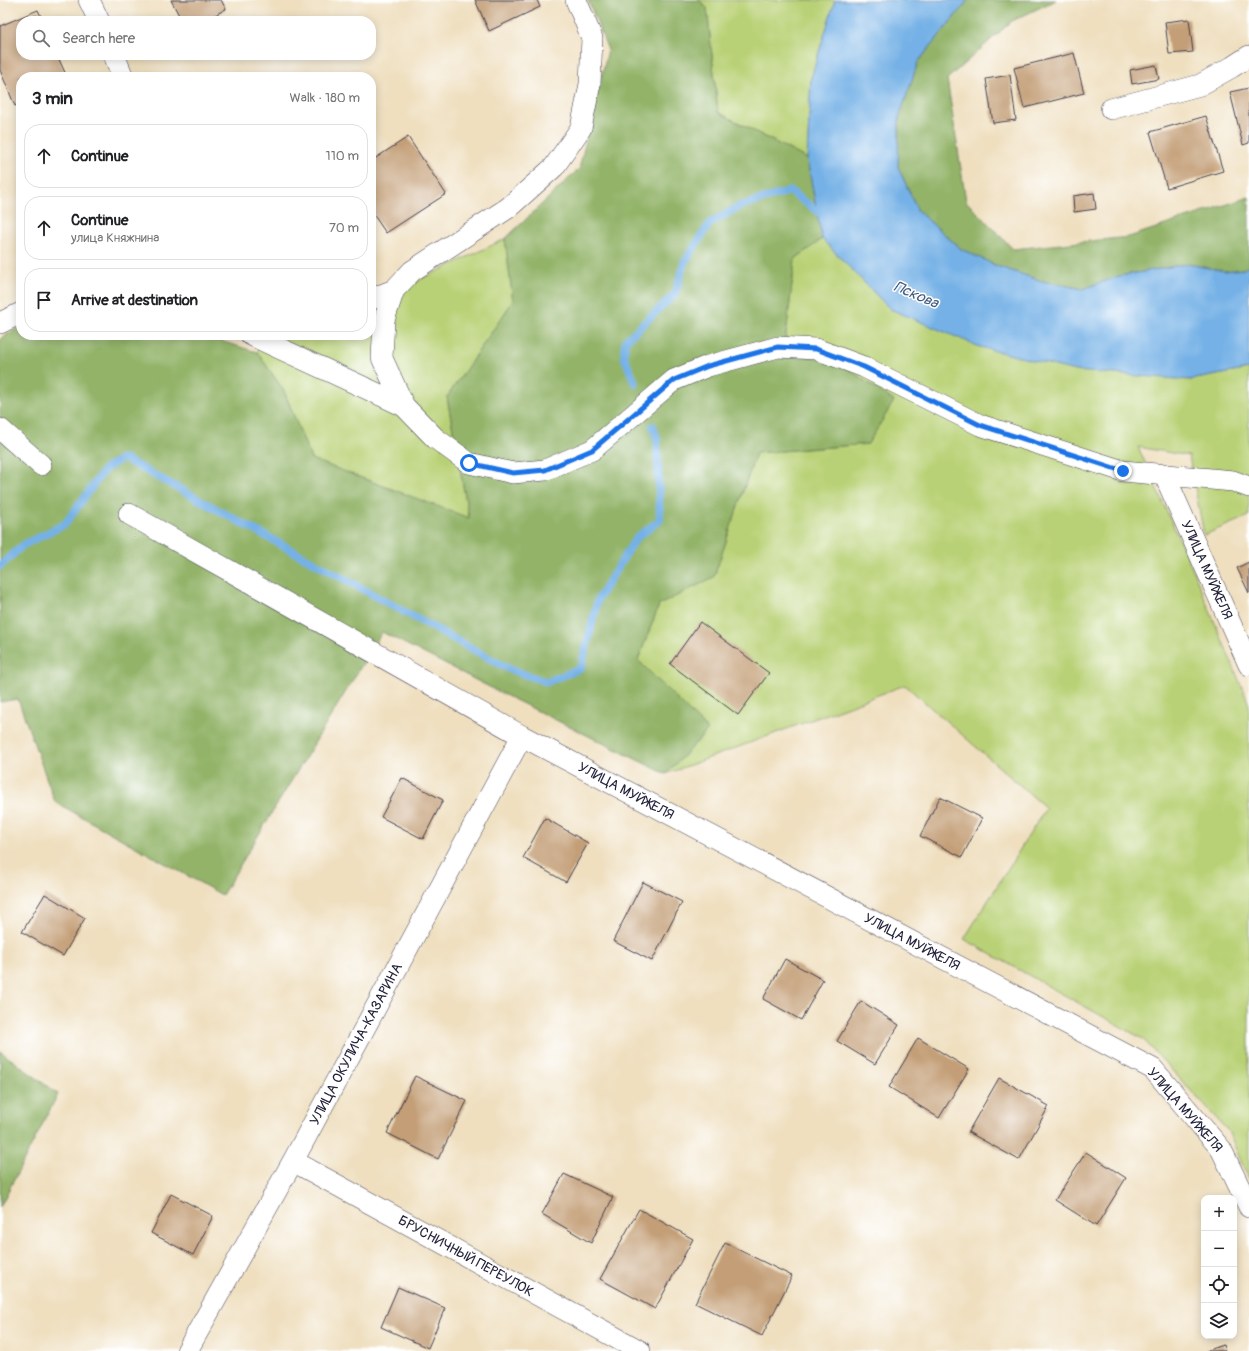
<!DOCTYPE html>
<html lang="en">
<head>
<meta charset="utf-8">
<style>
  :root { --surface:#fff; --page:#f6f6f6; --text:#202124; --muted:#757577; --line:#e0e0e0 }
  body { margin:0; font-family:Pangolin,sans-serif; background:var(--page); color:var(--text) }
  .controls { position:absolute; right:12px; bottom:12px; display:grid; overflow:hidden; border-radius:8px; box-shadow:0 2px 10px #0003 }
  .controls button { width:36px; height:36px; display:grid; place-items:center; padding:0; border:0; border-bottom:1px solid var(--line); background:var(--surface); color:var(--text); font:20px sans-serif }
  .stop { position:absolute; width:12px; height:12px; margin:-9px; border:3px solid #1a73e8; border-radius:50%; background:#fff }
  .stop.end { background:#1a73e8; border-color:#fff; box-shadow:0 1px 4px #0008 }
  .list { margin:0; padding:0; list-style:none }
  h2 { display:flex; justify-content:space-between; align-items:center; height:52px; margin:0; padding:0 16px; font-size:17px }
  h2 small { font-size:13px; font-weight:400; color:var(--muted) }
  .list li { display:grid; grid-template-columns:26px 1fr auto; gap:12px; align-items:center; box-sizing:border-box; height:64px; margin:0 8px 8px; padding:0 8px; border:1px solid var(--line); border-radius:16px }
  .list b { display:block; font-size:15px; white-space:nowrap }
  .list p { margin:0; font-size:13px; white-space:nowrap; color:var(--muted) }
  .list em { font-size:13px; font-style:normal; color:var(--muted) }
  .icon { flex:none; width:22px; height:22px; fill:none; stroke:currentColor; stroke-width:2; stroke-linecap:round; stroke-linejoin:round }
  .map { position:relative; flex:none; width:1249px; height:1351px; overflow:hidden }
  .search { position:absolute; background:var(--surface); box-shadow:0 2px 10px #0003; left:16px; top:16px; width:360px; height:44px; display:flex; align-items:center; gap:10px; box-sizing:border-box; padding:0 14px; border-radius:16px; color:var(--muted); font-size:15px }
  .panel { position:absolute; background:var(--surface); box-shadow:0 2px 10px #0003; left:16px; top:72px; width:360px; height:268px; border-radius:16px }
  .map>svg:first-child { display:block }
</style>
</head>
<body>
<div class="map">
<svg width="1249" height="1351" viewBox="0 0 1249 1351">
  <rect width="100%" height="100%" fill="#fff"/>
  <filter id="ink" filterUnits="userSpaceOnUse"><feTurbulence type="fractalNoise" baseFrequency=".025" numOctaves="2"/><feDisplacementMap in="SourceGraphic" scale="8" xChannelSelector="R" yChannelSelector="G"/><feConvolveMatrix kernelMatrix="1 2 1 2 8 2 1 2 1" color-interpolation-filters="sRGB"/></filter>
  <filter id="wash" filterUnits="userSpaceOnUse"><feTurbulence type="fractalNoise" baseFrequency=".012" numOctaves="4" result="noise"/><feDisplacementMap in="SourceGraphic" scale="16" xChannelSelector="R" yChannelSelector="G"/><feGaussianBlur stdDeviation="0.9" result="paint"/><feColorMatrix in="noise" values="0 0 0 0 0 0 0 0 0 0 0 0 0 0 0 0 0 1.4 0 .05"/><feComposite in="paint" operator="in"/></filter>
  <g filter="url(#wash)">
    <rect width="100%" height="100%" fill="#efdfbf"/>
    <!-- green -->
    <path fill="#b9d176" stroke="#6e7a58" d="M699,0H835L811,78L807,159L718,112L707,8Z
      M505,239L513,301L447,397L469,519L311,459L284,391L257,352L270,335H371V303Z
      M822,239L890,309L1190,380L1249,369V516L1204,535L1189,456L1138,447L1188,559L1249,704V1180L1228,1131L1143,1039L964,939L1046,808L905,685L666,774L708,730L638,660L659,605L714,576L756,453L868,444L784,352L795,259Z"/>
    <!-- forest -->
    <path fill="#92b367" stroke="#5a6a51" d="M588,0H699L707,8L718,112L807,159L822,239L795,259L784,352L838,362L894,401L868,444L756,453L714,577L659,605L638,660L708,730L666,774L505,695L382,632L222,895L55,802L18,699L0,702V339L18,328H21V335H201L257,352L284,391L311,459L469,518L447,397L513,301L505,239L579,169L608,50Z
      M968,0H1056L1012,21L947,79L966,201L1013,249L1129,237L1249,197V266L1244,269L1225,271L1187,264L1119,276L1083,289L1042,281L997,266L961,249L918,211L898,167L899,118L918,62Z
      M0,1051L58,1094L0,1207Z"/>
    <!-- water -->
    <path fill="#74b1e6" stroke="#4b6a90" d="M835,0H968L918,62L899,118L898,167L918,211L961,249L997,266L1042,281L1083,289L1119,276L1187,264L1225,271L1244,269L1249,266V369L1190,380L1075,371L980,347L890,309L822,239L807,159L811,78Z"/>
    <g fill="none" stroke-linecap="round" stroke-linejoin="round">
      <!-- stream -->
      <path stroke="#74b1e6" stroke-width="8" d="M635,383L624,356L625,341L675,294L684,263L710,223L740,206L790,191L825,217
        M0,566L23,545L65,524L105,469L123,458L509,669L547,682L581,668L598,599L636,538L660,520L657,439L653,426"/>
    </g>
    <g id="blocks">
      <!-- building -->
      <path fill="#c39e76" d="M171,0H221L226,9L204,21H182Z
        M475,0H537L540,7L489,31Z
        M38,10L43,21H21V55H57L67,77H21V103L15,106L0,70V26Z
        M1189,19L1193,52L1169,54L1165,22Z
        M1074,53L1084,93L1024,108L1014,68Z
        M1156,65L1159,79L1132,84L1130,70Z
        M1010,75L1016,120L993,123L986,79Z
        M1249,88V143L1243,145L1230,92Z
        M1206,116L1223,171L1167,188L1150,132Z
        M408,137L446,194L386,233L371,211V161Z
        M1094,193L1096,209L1074,212L1073,196Z
        M1249,562V593L1237,568Z
        M700,622L769,673L738,715L670,664Z
        M402,778L443,800L423,839L381,817Z
        M940,797L982,818L962,857L920,836Z
        M545,818L588,843L566,882L523,858Z
        M643,882L682,902L652,961L613,941Z
        M45,894L85,918L63,956L22,932Z
        M785,959L823,980L801,1020L763,999Z
        M861,1001L899,1025L875,1064L837,1041Z
        M918,1038L969,1069L939,1118L889,1087Z
        M415,1076L467,1101L438,1159L387,1133Z
        M999,1078L1049,1106L1019,1160L968,1132Z
        M1086,1152L1126,1178L1096,1226L1055,1200Z
        M564,1174L613,1197L591,1243L542,1214Z
        M171,1194L213,1216L193,1255L151,1233Z
        M639,1209L693,1239L655,1309L600,1279Z
        M725,1243L792,1276L762,1336L695,1303Z
        M398,1287L445,1308L428,1348L381,1327Z
        M1223,1345L1225,1351H1206Z"/>
    </g>
  </g>
  <g filter="url(#ink)">
    <use href="#blocks" fill-opacity="0" stroke="#413e4f" stroke-width="1"/>
    <g fill="none" stroke-linecap="round" stroke-linejoin="round">
      <!-- street casing -->
      <g stroke="#413e4f" stroke-width="22">
        <path id="street" d="M89,0L99,21
          M576,0L592,38L590,84L581,128L554,167L508,208L412,271L394,290L384,320L382,358L404,406L435,438L469,463L513,473L545,470L592,450L674,380L708,366L778,347L816,349L864,367L980,425L1123,471L1233,481L1249,487
          M114,55L123,77
          M1111,109L1200,85L1232,67L1249,56
          M371,299L394,290
          M0,323L21,313
          M251,335L404,406
          M0,429L41,465
          M1164,474L1249,665
          M129,514L522,736L1153,1069L1221,1149L1249,1207
          M293,1161L640,1351
          M187,1351L293,1161L522,736"/>
      </g>
      <!-- street -->
      <use href="#street" stroke="#fff" stroke-width="21"/>
    </g>
  </g>
  <g fill="none" stroke-linecap="round" stroke-linejoin="round" filter="url(#ink)">
    <!-- route -->
    <path stroke="#1a73e8" stroke-width="5" d="M469,463L513,473L545,470L592,450L674,380L708,366L778,347L816,349L864,367L980,425L1123,471"/>
  </g>
  <g text-anchor="middle" dominant-baseline="central" stroke-width="3" stroke-linejoin="round" paint-order="stroke">
    <!-- street labels -->
    <g font-size="14" fill="#22223b" stroke="#fff">
      <text transform="translate(1207 570) rotate(66)">УЛИЦА МУЙЖЕЛЯ</text>
      <text transform="translate(626 791) rotate(28)">УЛИЦА МУЙЖЕЛЯ</text>
      <text transform="translate(912 942) rotate(28)">УЛИЦА МУЙЖЕЛЯ</text>
      <text transform="translate(356 1044) rotate(-62)">УЛИЦА ОКУЛИЧА-КАЗАРИНА</text>
      <text transform="translate(1185 1110) rotate(49)">УЛИЦА МУЙЖЕЛЯ</text>
      <text transform="translate(466 1256) rotate(29)">БРУСНИЧНЫЙ ПЕРЕУЛОК</text>
    </g>
    <!-- water labels -->
    <g font-size="15" font-style="italic" fill="#435b7f" stroke="#fff">
      <text transform="translate(916 295) rotate(23)">Пскова</text>
    </g>
  </g>
</svg>
<div class="controls">
<button>+</button>
<button>−</button>
<button><svg class="icon" aria-label="locate" viewBox="0 0 24 24"><circle cx="12" cy="12" r="6"/><path d="M12 2v4M12 18v4M2 12h4M18 12h4"/></svg></button>
<button><svg class="icon" aria-label="layers" viewBox="0 0 24 24"><path d="M12 4l9 5-9 5-9-5zM3 14l9 5 9-5"/></svg></button>
</div>
<div class="stop" style="left:469px;top:463px"></div>
<div class="stop end" style="left:1123px;top:471px"></div>
<div class="search"><svg class="icon" aria-label="search" viewBox="0 0 24 24"><circle cx="10" cy="10" r="6"/><path d="M15 15l6 6"/></svg>Search here</div>
<section class="panel">
<h2>3 min<small>Walk · 180 m</small></h2>
<ul class="list">
<li><svg class="icon" aria-label="ahead" viewBox="0 0 24 24"><path d="M12 20V5M6 11l6-6 6 6"/></svg><div><b>Continue</b></div><em>110 m</em></li>
<li><svg class="icon" aria-label="ahead" viewBox="0 0 24 24"><path d="M12 20V5M6 11l6-6 6 6"/></svg><div><b>Continue</b><p>улица Княжнина</p></div><em>70 m</em></li>
<li><svg class="icon" aria-label="arrive" viewBox="0 0 24 24"><path d="M6 21V4h12l-3 4 3 4H6"/></svg><div><b>Arrive at destination</b></div></li>
</ul>
</section>
</div>
</body>
</html>
